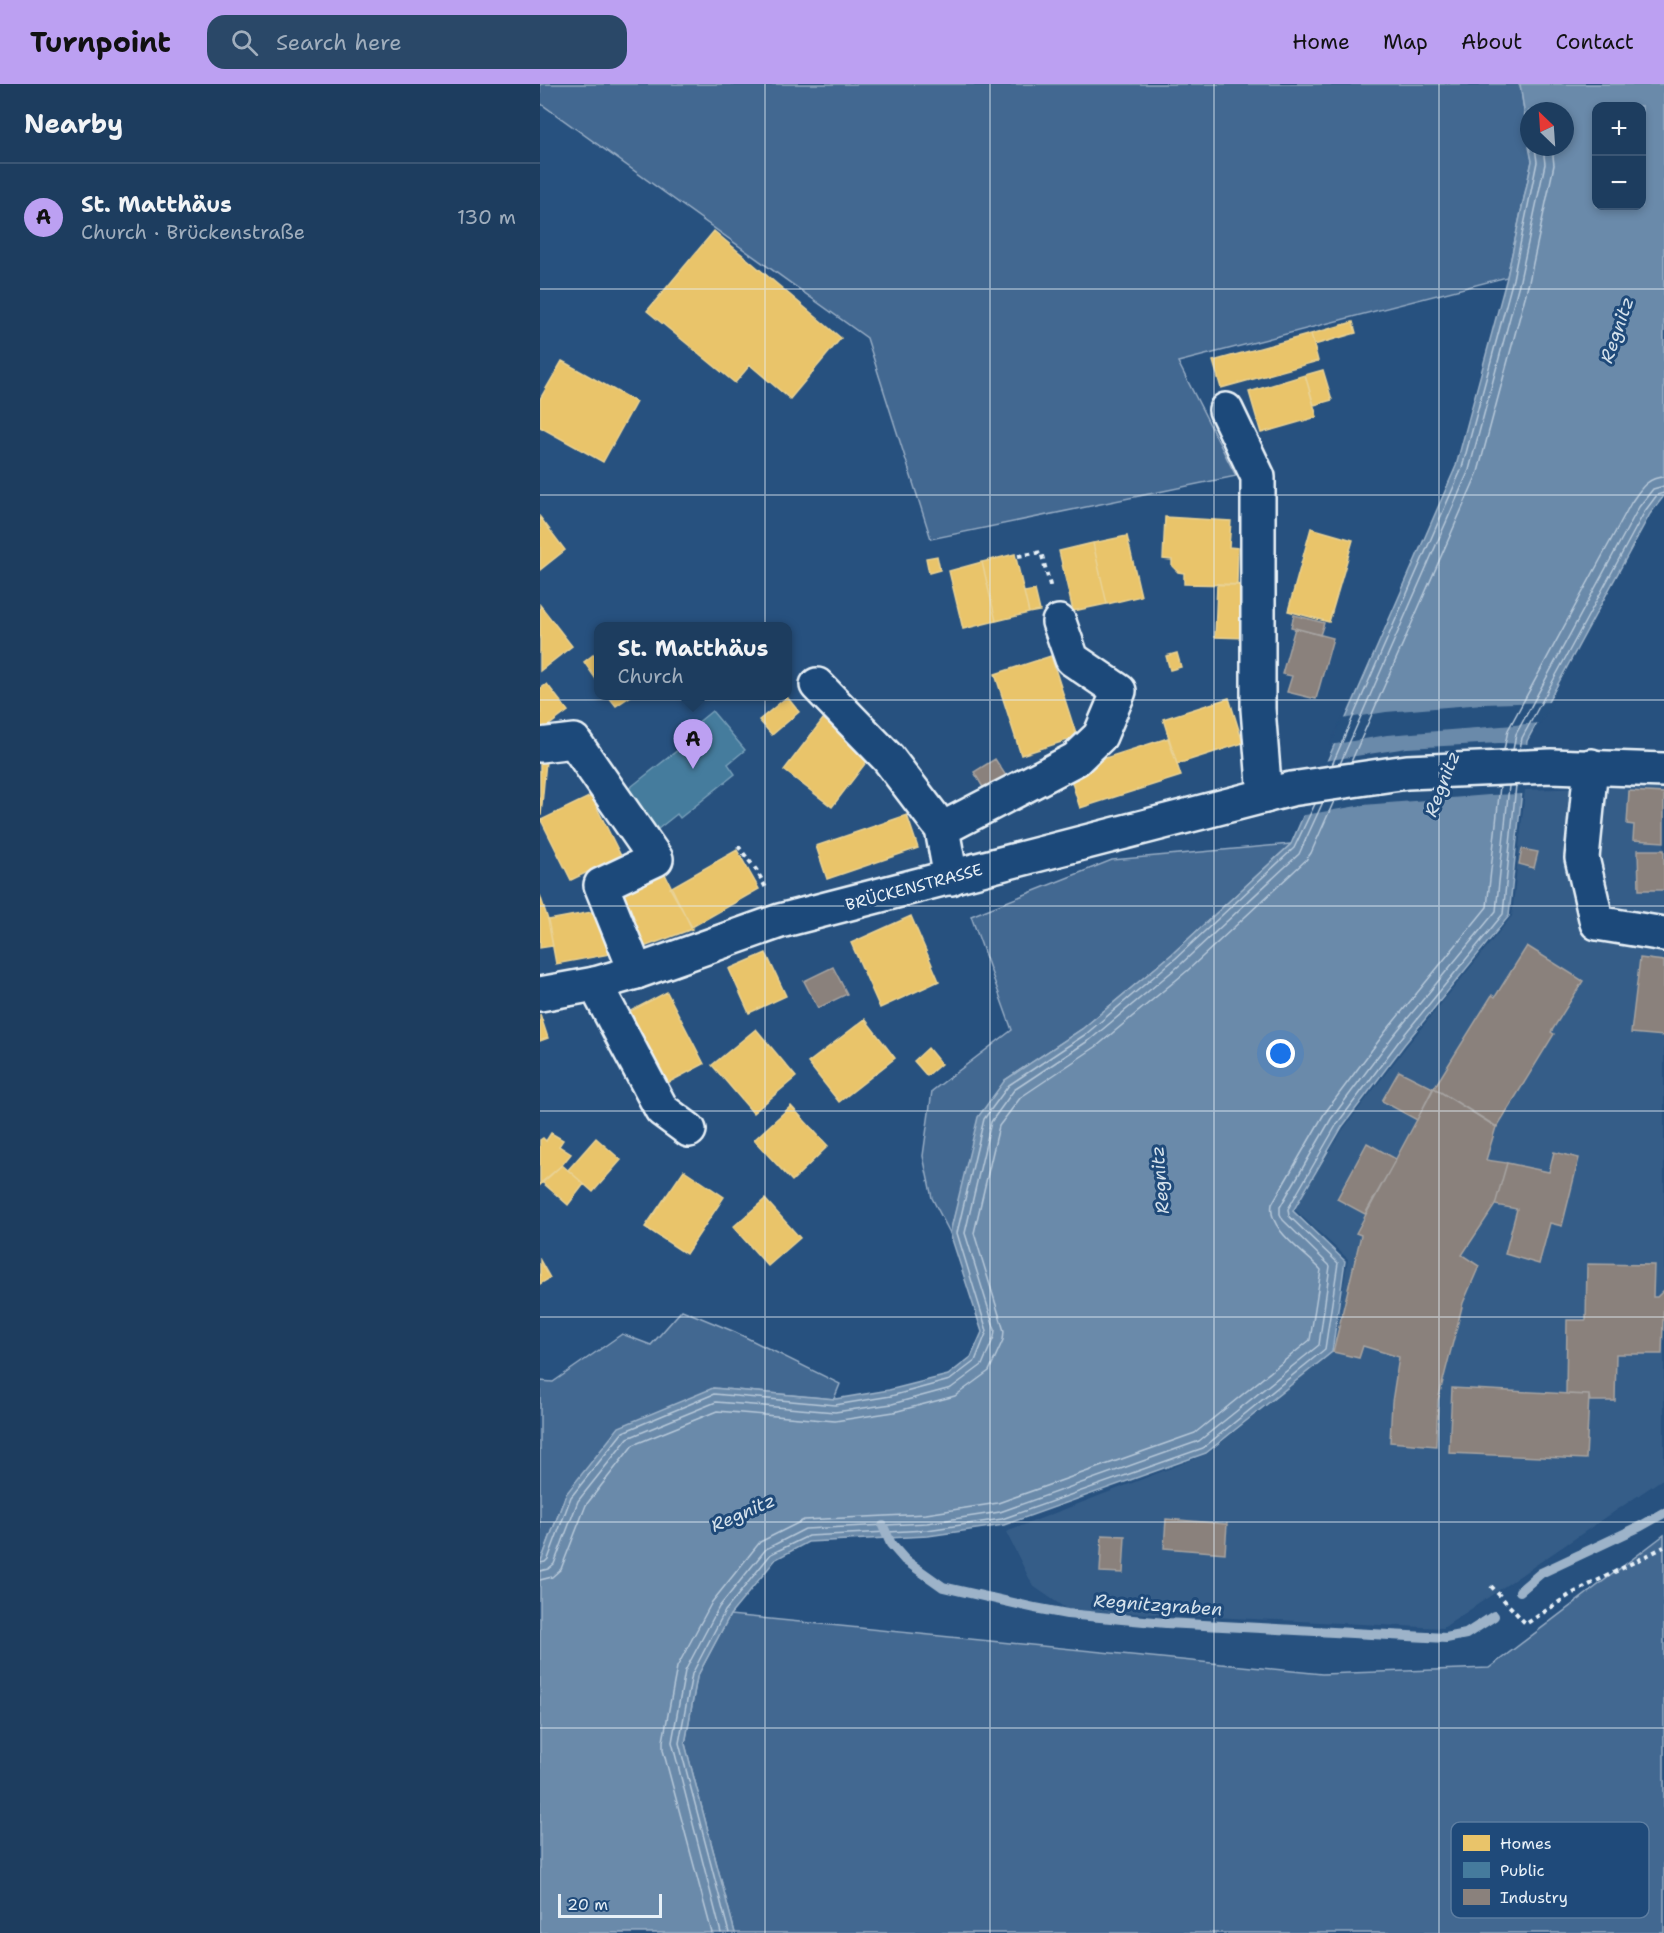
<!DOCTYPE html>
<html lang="en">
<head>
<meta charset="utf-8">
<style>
  :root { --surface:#1d3d5f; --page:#2a4868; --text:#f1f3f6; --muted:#a0aebd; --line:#3b5674; --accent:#bca0f2 }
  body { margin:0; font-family:"Shantell Sans",sans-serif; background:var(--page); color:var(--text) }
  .controls { position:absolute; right:18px; top:18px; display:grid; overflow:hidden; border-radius:12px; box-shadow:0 3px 9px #0003 }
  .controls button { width:54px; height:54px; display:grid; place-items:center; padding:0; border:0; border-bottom:2px solid var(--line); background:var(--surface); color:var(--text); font:30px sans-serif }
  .compass { position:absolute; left:980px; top:18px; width:54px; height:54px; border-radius:50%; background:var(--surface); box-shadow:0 3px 9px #0003; rotate:335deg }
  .scale { position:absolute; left:18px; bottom:15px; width:104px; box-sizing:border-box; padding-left:6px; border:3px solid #e8f1f8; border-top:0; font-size:16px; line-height:21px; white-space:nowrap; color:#e8f1f8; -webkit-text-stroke:4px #1f4a7a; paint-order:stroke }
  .you { position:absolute; left:741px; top:970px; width:21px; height:21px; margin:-15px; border:4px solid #fff; border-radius:50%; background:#1a73e8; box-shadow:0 0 0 9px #1a73e833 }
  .badge { display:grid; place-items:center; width:39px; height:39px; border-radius:50%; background:var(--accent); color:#111; font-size:20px; font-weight:700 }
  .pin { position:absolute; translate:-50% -50px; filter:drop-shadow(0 2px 3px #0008) }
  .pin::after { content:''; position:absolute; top:32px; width:21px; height:18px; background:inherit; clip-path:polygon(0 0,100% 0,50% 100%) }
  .popup { position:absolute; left:54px; top:538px; width:198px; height:78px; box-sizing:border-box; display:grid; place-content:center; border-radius:12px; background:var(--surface); filter:drop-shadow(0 2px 4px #0005); font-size:20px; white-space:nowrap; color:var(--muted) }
  .popup b { font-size:22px; color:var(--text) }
  .popup::after { content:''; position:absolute; left:50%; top:100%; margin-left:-12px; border:12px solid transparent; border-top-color:var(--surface) }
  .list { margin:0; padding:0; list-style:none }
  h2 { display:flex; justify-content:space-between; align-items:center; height:78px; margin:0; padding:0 24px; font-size:26px }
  h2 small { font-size:20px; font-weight:400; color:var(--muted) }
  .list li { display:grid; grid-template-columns:39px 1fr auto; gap:18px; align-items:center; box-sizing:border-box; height:108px; padding:0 24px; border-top:2px solid var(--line) }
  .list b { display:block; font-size:22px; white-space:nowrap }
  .list p { margin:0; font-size:20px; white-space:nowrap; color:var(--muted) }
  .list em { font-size:20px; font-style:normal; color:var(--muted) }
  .icon { flex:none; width:33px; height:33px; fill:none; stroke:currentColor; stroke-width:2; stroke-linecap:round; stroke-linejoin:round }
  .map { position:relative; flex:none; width:1124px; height:1849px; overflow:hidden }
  header { display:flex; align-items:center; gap:36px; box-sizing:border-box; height:84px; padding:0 30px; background:var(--accent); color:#111 }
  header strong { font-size:28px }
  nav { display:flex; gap:33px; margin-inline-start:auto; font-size:21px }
  .search { width:420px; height:54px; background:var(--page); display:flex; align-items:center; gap:15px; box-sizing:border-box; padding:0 21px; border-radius:18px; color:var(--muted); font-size:22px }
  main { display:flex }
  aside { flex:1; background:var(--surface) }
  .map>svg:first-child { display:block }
</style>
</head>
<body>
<header>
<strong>Turnpoint</strong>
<div class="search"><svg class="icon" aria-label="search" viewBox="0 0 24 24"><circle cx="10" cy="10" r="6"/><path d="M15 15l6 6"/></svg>Search here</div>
<nav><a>Home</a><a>Map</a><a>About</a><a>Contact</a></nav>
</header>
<main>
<aside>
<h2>Nearby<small></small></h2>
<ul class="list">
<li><span class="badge">A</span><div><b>St. Matthäus</b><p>Church · Brückenstraße</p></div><em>130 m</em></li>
</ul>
</aside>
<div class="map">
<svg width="1124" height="1849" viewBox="0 0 1124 1849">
  <rect width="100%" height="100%" fill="#27517f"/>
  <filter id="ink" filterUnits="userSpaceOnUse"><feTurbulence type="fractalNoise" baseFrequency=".0167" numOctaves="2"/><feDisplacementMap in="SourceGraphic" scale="12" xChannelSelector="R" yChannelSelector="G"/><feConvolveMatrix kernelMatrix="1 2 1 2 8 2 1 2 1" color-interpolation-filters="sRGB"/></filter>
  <g filter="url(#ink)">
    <!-- built -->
    <path fill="#355d88" d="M1079,703L1124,705V1394L903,1544L528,1526L493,1502L466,1448L667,1370L792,1268L808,1175L754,1125L804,1044L866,963L972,832L985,706Z"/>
    <!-- green -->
    <path fill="#436891" stroke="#96acc4" stroke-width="1.5" d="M0,0H980L992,77L967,193L638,278L696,392L391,455L327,254L0,19Z
      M751,760L632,870L542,945L465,996L424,1096L410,1149L392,1114L383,1072L392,1007L472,946L431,832L572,776Z
      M142,1226L195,1248L300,1300L294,1315L173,1304L26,1410L0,1480V1297L13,1298L82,1250L111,1261Z
      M1124,1451V1849H195L145,1660L157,1593L190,1531L782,1590L949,1584Z"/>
    <!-- water -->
    <path fill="#6b8aaa" stroke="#9db3c9" stroke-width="1.5" fill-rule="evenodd" d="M980,0H1124V412L1110,430L987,657L969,832L864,961L802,1043L753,1127L805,1177L792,1268L666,1369L464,1441L388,1452L268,1458L236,1475L190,1531L157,1593L145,1660L195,1849H0V1480L26,1410L79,1343L173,1304L295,1315L349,1306L408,1291L431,1273L442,1248L410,1149L438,1033L465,996L542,945L632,870L751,760L916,382L967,193L992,77L989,63H1025V27H989V60ZM1056,22H1102V122H1056Z"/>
    <!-- pier -->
    <path fill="#27517f" d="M1012,618L1000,639L847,651L790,661L802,635L846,628L943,620Z
      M959,659L990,660L984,710L949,711L823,721L759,732L784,677L867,664Z"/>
    <!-- homes -->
    <path fill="#e9c46a" stroke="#e9d295" stroke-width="1.5" d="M174,147L301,254L250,315L210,281L195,299L107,227Z
      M813,238L816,249L774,261L771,250Z
      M771,250L778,277L681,304L673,277Z
      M22,277L96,318L63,378L0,343V315Z
      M783,286L792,316L774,321L765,291Z
      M765,291L777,333L721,349L709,308Z
      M0,433L25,466L0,486Z
      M625,433L691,437L689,463L698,464L697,501L644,500V489L638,488L632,482V476L623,475Z
      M771,444L813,456L789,538L748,527Z
      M587,452L601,512L567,520L553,459Z
      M553,459L567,520L533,527L519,467Z
      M475,470L489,529L456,537L442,478Z
      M397,472L400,486L389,489L386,474Z
      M442,478L456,537L423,545L409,487Z
      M677,500L708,501L706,554L675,553Z
      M495,506L500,527L489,529L484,508Z
      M0,521L32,562L0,587Z
      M58,567V598L44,578Z
      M637,569L641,583L630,586L626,572Z
      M511,572L537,653L481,671L455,590Z
      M7,600L28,627L1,647L0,605Z
      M68,612H91L76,622Z
      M247,613L259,628L232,651L219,636Z
      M689,614L703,659L637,680L623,635Z
      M283,635L331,672L292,723L244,686Z
      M628,654L641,692L540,724L528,686Z
      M0,677H6L1,731H0Z
      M51,712L81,772L31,796L1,736Z
      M367,731L378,764L287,795L276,762Z
      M197,766L219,805L152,843L130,804Z
      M124,788L152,845L101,864L78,804Z
      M0,811L8,836L13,862L0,864Z
      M62,826L70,870L16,880L8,836Z
      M371,832L399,897L340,924L311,859Z
      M226,869L246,912L209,929L189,885Z
      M127,908L164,980L116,1005L79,933Z
      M0,930L8,954L0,957Z
      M325,935L355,974L299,1018L268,979Z
      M216,945L256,993L213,1029L172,981Z
      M388,964L401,980L387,992L374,977Z
      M251,1022L288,1062L252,1097L214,1056Z
      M11,1049L23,1056L19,1062L31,1070L22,1081L0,1101V1056L3,1054L6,1057Z
      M56,1054L81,1076L53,1108L28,1086Z
      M22,1081L44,1100L28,1121L2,1098Z
      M144,1086L184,1113L146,1170L105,1143Z
      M225,1115L260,1154L228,1182L193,1143Z
      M0,1176L10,1194L0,1200Z"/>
    <!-- public -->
    <path fill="#457b9d" stroke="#769eb8" stroke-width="1.5" d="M172,627L205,666L188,680L195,690L140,734L137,730L118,745L87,706L139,665L134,658Z"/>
    <!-- industry -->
    <path fill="#8a817c" stroke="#a6a3a1" stroke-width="1.5" d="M754,531L784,539L780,551L751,543Z
      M755,544L793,554L776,615L747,608L752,592L742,590Z
      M455,675L470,698L448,712L434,688Z
      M1089,707L1124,709V758L1093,756L1094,741L1087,740Z
      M982,765L998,768L994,784L979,780Z
      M1098,766H1124V806H1099Z
      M987,862L1043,897L1011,948L1014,950L957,1043L894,1004L952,911L955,913Z
      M1100,874L1124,877V952L1091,949Z
      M293,883L307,910L278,924L264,897Z
      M859,987L893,1004L877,1036L842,1017Z
      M894,1004L956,1043L946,1076L967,1079L955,1121L922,1171L939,1182L923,1219L898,1316L896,1362L850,1358L852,1318L859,1273L823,1262L819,1274L793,1268L821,1151L816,1149Z
      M827,1059L856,1075L825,1130L797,1115Z
      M1014,1068L1039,1074L1022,1142L1010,1139L999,1180L965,1170L977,1125L955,1121L967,1079L1009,1088Z
      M1047,1180L1114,1181L1113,1213H1117L1124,1206L1122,1270H1076L1075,1317H1050L1049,1311L1026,1310L1027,1236H1046Z
      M912,1304L1049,1311L1046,1375L909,1369Z
      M626,1435L687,1440L685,1469L624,1464Z
      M562,1451L585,1452L583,1489L560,1488Z"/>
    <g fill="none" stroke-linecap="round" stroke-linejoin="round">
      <!-- shore -->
      <path stroke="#b6c8d9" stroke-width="1.5" d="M980,665L982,654L1105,427L1117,411L1124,409
        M964,666L968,646L1091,419C1100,406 1107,393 1124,393
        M973,666L976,650L1099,423L1113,405L1124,402
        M811,678L938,388L989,198L1014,81L1012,63
        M800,680L929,386L980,196L1005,80L1003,63
        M792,681L922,384L973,195L997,78L995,63
        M0,1479L5,1478L8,1475L31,1413L83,1348L174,1310L295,1321L351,1312L410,1296L435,1277L447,1247L417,1149L444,1035L469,1001L546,950L636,874L754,764L775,720
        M0,1487L8,1485L14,1480L38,1417L88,1354L176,1318L295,1328L352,1320L411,1304L442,1281L454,1253L455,1246L425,1149L451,1038L474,1006L551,955L641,880L759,770L783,718
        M0,1496L12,1493L21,1485L46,1421L93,1361L177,1327L295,1337L354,1328L415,1312L449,1287L463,1256L464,1247L434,1149L459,1042L481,1013L557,962L647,887L766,776L771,769L794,717
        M172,1849L123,1666V1657L137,1583L172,1518L220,1458L264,1436L386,1430L458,1419L655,1349L770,1256L781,1186C765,1168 727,1146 732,1120L784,1030L846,947L947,823L960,702
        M181,1849L132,1658L145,1587L179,1523L226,1465L265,1445L387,1439L460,1428L659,1357L779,1261L790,1182L743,1136L740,1130V1123L791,1035L853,952L956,827L969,702
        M189,1849L139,1659L152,1590L185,1527L231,1470L268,1452L387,1446L462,1435L663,1364L785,1265L798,1179L749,1132L748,1125L797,1040L859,957L963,830L976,701"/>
      <!-- stream -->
      <path stroke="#9db3c9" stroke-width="10" d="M343,1442L351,1460L365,1476L403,1503L495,1524L527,1530L626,1539L906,1554L926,1550L954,1532
        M980,1507L1001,1489L1101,1442L1124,1429"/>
      <!-- minor casing -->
      <g stroke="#e8f1f8" stroke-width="38">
        <path id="minor" d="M686,326L718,393V625L725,712
          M277,601L348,674L402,745L411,794
          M0,661L34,657L116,775L61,801L96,888
          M1051,682L1042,774L1057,839L1124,850
          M402,745L536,675L560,652L579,607L532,575L519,538
          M55,900L122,1026L149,1046"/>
      </g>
      <!-- major casing -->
      <g stroke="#e8f1f8" stroke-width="38">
        <path id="major" d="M0,910L55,900L96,888L240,837L751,705L867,688L1011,682L1124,686"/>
      </g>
      <!-- path -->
      <path stroke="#e8f1f8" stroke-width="4" stroke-dasharray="4.5 4.5" stroke-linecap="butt" d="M478,472L501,468L511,505
        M198,762L217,787L227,806
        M951,1502L986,1540L1031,1510L1124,1463"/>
      <!-- minor -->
      <use href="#minor" stroke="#1f4a7a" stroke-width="33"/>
      <!-- major -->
      <use href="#major" stroke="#1f4a7a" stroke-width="33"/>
    </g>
  </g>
  <!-- grid -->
  <path fill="none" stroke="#e8f1f8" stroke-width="1.5" stroke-opacity="0.55" d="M225,0V1849M450,0V1849M674,0V1849M899,0V1849M0,205H1124M0,411H1124M0,616H1124M0,822H1124M0,1027H1124M0,1233H1124M0,1438H1124M0,1644H1124"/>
  <g text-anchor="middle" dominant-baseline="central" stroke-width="6" stroke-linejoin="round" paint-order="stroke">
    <!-- street labels -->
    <g font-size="16" fill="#e8f1f8" stroke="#1f4a7a">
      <text transform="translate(374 803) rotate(-15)">BRÜCKENSTRASSE</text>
    </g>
    <!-- water labels -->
    <g font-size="18" font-style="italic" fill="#d5e2ec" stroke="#1f4a7a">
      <text transform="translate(1077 246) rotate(-71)">Regnitz</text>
      <text transform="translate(902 700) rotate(-69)">Regnitz</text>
      <text transform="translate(620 1096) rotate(-95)">Regnitz</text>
      <text transform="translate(203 1429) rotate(-24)">Regnitz</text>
      <text transform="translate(618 1521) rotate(4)">Regnitzgraben</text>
    </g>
  </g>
  <!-- legend -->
  <rect x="911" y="1738" width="198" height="96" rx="9" fill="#1f4a7a" stroke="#5b7ca0" stroke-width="1.5"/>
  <rect x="923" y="1751" width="27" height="16" fill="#e9c46a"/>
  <rect x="923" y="1778" width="27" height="16" fill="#457b9d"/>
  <rect x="923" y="1805" width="27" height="16" fill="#8a817c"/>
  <g font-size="16" fill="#e8f1f8">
    <text x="960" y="1765">Homes</text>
    <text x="960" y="1792">Public</text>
    <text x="960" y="1819">Industry</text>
  </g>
</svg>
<div class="controls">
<button>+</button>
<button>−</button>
</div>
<svg class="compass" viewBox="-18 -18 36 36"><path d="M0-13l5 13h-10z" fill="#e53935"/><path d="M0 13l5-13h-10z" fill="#a0aebd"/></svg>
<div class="scale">20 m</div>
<div class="you"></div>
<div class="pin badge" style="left:153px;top:685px">A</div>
<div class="popup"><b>St. Matthäus</b>Church</div>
</div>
</main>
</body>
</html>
